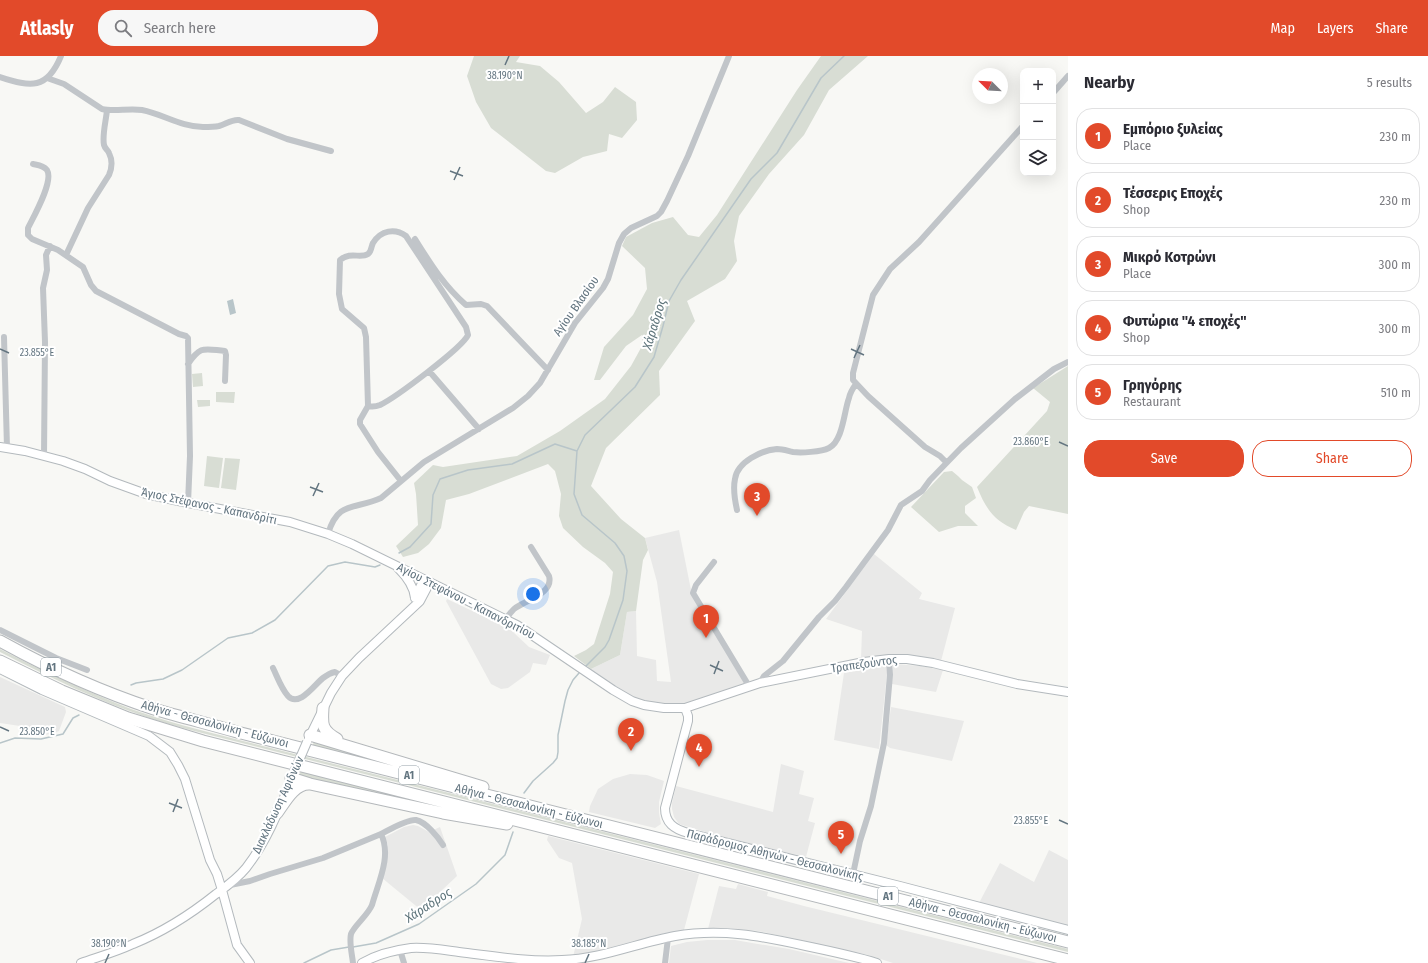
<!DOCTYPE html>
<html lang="en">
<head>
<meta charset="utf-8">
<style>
  :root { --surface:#fff; --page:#f7f7f7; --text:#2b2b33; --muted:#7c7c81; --line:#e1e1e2; --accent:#e24a2a }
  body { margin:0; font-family:"Fira Sans Condensed",sans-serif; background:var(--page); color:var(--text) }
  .controls { position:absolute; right:12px; top:12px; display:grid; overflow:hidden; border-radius:8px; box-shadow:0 4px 16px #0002 }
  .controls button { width:36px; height:36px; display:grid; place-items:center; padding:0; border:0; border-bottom:1px solid var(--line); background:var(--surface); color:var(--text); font:20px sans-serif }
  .compass { position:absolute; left:972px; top:12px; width:36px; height:36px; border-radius:50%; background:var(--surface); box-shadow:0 4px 16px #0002; rotate:294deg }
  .you { position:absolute; left:533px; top:538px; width:14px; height:14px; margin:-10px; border:3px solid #fff; border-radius:50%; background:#1a73e8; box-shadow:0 0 0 6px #1a73e833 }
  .badge { display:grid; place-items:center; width:26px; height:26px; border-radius:50%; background:var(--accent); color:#fff; font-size:13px; font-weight:700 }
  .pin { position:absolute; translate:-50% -33px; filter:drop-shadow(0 1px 2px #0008) }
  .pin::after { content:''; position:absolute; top:21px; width:14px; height:12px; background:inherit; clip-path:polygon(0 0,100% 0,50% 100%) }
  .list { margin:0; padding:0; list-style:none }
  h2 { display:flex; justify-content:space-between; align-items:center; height:52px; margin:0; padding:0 16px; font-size:17px }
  h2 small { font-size:13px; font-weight:400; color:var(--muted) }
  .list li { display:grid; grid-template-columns:26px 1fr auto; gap:12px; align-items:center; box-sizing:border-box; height:56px; margin:0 8px 8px; padding:0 8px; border:1px solid var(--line); border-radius:16px }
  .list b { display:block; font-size:15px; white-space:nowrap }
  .list p { margin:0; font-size:13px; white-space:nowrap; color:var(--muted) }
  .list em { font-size:13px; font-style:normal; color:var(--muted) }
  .actions { display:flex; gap:8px; padding:12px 16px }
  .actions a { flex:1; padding:9px 0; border:1px solid var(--accent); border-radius:16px; text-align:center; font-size:14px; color:var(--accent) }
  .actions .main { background:var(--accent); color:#fff }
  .icon { flex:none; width:22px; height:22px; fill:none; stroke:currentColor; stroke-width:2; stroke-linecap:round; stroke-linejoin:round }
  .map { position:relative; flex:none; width:1068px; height:907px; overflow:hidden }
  header { display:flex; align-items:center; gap:24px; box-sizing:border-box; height:56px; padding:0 20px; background:var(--accent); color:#fff }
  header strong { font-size:19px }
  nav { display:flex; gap:22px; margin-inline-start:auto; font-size:14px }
  .search { width:280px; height:36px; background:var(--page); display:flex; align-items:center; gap:10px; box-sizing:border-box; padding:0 14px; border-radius:16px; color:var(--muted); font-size:15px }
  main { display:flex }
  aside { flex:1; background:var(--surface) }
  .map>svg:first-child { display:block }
</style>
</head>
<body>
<header>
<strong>Atlasly</strong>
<div class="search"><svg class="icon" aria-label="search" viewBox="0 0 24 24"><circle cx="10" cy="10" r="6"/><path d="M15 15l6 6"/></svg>Search here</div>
<nav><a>Map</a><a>Layers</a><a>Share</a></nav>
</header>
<main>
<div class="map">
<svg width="1068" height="907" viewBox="0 0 1068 907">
  <rect width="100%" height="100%" fill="#f8f8f5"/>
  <!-- built -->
  <path fill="#e9e9e8" d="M679,474L692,539L746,629L688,649L648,648L614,633L591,613L620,599L627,556L636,555L637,600L656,604L657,625L671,626L657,526L645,482Z
    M874,498L922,537L919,543L955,552L941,605L899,600H882L861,603L862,575L826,563Z
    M447,543L485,561L512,575L529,591L550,599L546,609L533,607L530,616L508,632L501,633L491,628L446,545Z
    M894,608L921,610L943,614L936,636L892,628L893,611Z
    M886,609L888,610L887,618L879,693L834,684L844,617Z
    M0,621L65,651L66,656L59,675L52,678L43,679L20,670L0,667Z
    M891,651L964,665L952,705L890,692L886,689Z
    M781,708L804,715L799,738L814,742L808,765L815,767L806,801L719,780L685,770L679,768L674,761L672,753V747L676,730L773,756Z
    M630,718L647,719L664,725L659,746V757L661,768L655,772L589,756L590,750L598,733L613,723Z
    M413,769L418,770L429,776L440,771L457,820L421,854L382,822L388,798V789L385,781L404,771Z
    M548,780L699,818L684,874L663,878L573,901L582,863L572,807L559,802L547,784Z
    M1049,794L1068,804V870L979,847L1000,807L1034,826Z
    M738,828L768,836L767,840L804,850L1037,907H893L868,899L758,875L726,872L708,873L719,830L736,833Z
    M707,884H735L752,887L789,893L849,907H669L671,890L687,886Z"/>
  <!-- green -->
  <path fill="#d8ddd4" d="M474,0H520L516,6L540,10L559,26L586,57L603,46L615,31L636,46L637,64L622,82L609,78L607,95L583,101L555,117L546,115L491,72L476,46L467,20Z
    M821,0H868L829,34L804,79L769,118L739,160L734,185L737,205L725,223L687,245L695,265L659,315L660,339L606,392L591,430L621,463L645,482L648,494L643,504L636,555L627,556L620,599L591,613L574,600L586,594L594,588L610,538L613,516L605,507L583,491L563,472L559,460L561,438L555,415L548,408L469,438L446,444L441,472L429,488L418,497L403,501L396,490L418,469L416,438L414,427L433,409L443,411L517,400L560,375L605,343L631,310L642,290V279L626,290L600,324H594L604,291L633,259L647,233L645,212L622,190L626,181L652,167L673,161L688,179L699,181L717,159L797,34Z
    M1068,310V458L1029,450L1024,456L1016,474C994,465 986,453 977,431L1047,355L1050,346L1033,332Z
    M202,317L203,330L193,331L192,318Z
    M216,336H235L234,347L216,346Z
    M197,344H210V350L198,351Z
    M207,400L223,402L219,432L204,430Z
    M225,402L240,403L236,434L221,432Z
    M952,415L958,420L962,424L972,431L976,442L965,450V457L978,470H958L939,476L911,451L944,416Z
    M0,593C43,615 86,635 131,653C165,665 200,674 235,683L1068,893V896L234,685C206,678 177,671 149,662C99,645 51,622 4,598L0,596Z
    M314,685L497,738L312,692Z
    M301,714L497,764L443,755L299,720Z"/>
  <!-- water -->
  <path fill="#b8c5c9" d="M233,243L236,257L230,259L227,245Z"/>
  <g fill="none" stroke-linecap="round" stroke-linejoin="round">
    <!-- stream -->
    <path stroke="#b8c5c9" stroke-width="1.5" d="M399,497L410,491L431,468L433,439L440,423L468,414L512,408L555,388L577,395
      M586,610L605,591L609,584L623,544L627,515L624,500L615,487L582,459L574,438L577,395L585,379L635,331L654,301L663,270L669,245L681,224L751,123L777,97L821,22L844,0
      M131,629L136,627L163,623L182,614L228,582L252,577L275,564L328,510L345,506L375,511L380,509
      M0,687L15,682L41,683L63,678L73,662L79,659
      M524,737L533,725L553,707L557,702L558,696V679L565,645L568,634L573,624L579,617
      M353,891L376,887L419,868L476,828L505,799L513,776
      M304,907L331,894L349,891"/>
    <!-- secondary casing -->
    <g stroke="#b3b9bd" stroke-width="10">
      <path id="secondary" d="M0,391L25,395L63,405L85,413L110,425L146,438L188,447L290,466L328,478L352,488L517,569L613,634L632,645L644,649L664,652H685L760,627L864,606L889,603H907L933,607L1017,628L1068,636
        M398,512C407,521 414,530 415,542
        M415,542L424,523
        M0,613L42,634L149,680L170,696L178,709L185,723L210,804L217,818L222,834L237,889L250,907
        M685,652L688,660V665L665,752C665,767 674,773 688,777L900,830L1068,874
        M309,682L331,637L342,620L359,602L420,545L430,526
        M81,907C98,901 116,896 133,888C163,876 191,858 216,838C227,830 237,823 246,812C268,784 281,749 294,717
        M362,907C376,899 395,894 411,892C427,891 444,894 459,896C493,900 528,906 562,904C601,903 637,887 675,880C721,872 761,880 806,890C830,895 854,900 877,907"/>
    </g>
    <!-- highway casing -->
    <g stroke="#b4b8bb" stroke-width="13">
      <path id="highway" d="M0,585C47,611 102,636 154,653C181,661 209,668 237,676L1068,886
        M0,605L62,635L128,662L203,685L1068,904
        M323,652C322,668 321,674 337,683
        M310,679L483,731
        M291,722L310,728L443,757L507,768
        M277,757C285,746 294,728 309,728"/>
    </g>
    <!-- street -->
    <path stroke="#c1c5c9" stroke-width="6" d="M0,21C31,31 47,34 61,0
      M47,22L64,28L102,53C114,56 128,52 142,54C163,58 181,71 203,71C209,71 214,71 219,70C226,68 232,63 239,64L287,83L331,95
      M1053,37L1068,20
      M33,108C38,109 43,109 47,114C54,125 34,160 28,172V179L32,183L58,194L83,211L91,229L96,235L179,278L186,280L188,282L190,400L188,447
      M415,183C430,207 444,230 466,249L481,248L487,250L548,314
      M66,199L88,152L109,119C112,112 113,105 109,97C108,94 105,93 104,89C102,79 106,65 107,54
      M4,281L7,392
      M188,308C201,289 204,293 225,295L226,299L225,325
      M429,315L479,373
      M368,350C372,351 375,351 380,349C395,342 462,292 468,279L466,271L406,180C395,172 381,174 373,187C371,190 372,195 368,198C360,203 351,195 340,204L339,238L342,253L364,272L366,281L368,350L360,364V368L378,396L401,425
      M44,400L45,286L43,232L47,214L46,199L50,190
      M946,406L940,400L925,391L868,340L853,324V317L873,239L890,213L919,186L1023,70
      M737,454C735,445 733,432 735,423C737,406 762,394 777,393C783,393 788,395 793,396C801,397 821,396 829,392C843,385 844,355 849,342C850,337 853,332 856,328
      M328,478C338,444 355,454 381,442L424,406L513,352L528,340L540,327L575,267L603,232L608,223L619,187L624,178L631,172L657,160L661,156L667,145L688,100L729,0
      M714,506L696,529L693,537L749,630
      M506,563C508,560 511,556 514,553C525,544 554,538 549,520L531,491
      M0,574L56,602L87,614
      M273,612C277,620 281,632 288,640C299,652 315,628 323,622C327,619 330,617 335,616L342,620
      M760,627L764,620L783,605L819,561L835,545L846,531L888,474L901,449L922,435L930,424L961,392L1015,343L1054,313L1068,306
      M381,778C389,774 407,763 416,764C426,766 438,781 443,789
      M853,818L860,785L871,750L884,687L890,619L889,603
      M230,829L250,825L270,818L323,802L381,778C392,800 378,827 372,849C368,859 354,870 351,878C349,886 352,898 353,907
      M400,894L404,907
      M665,907L668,882"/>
    <!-- secondary -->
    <use href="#secondary" stroke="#fff" stroke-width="8"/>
    <!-- highway -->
    <use href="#highway" stroke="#fff" stroke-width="11"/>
    <!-- secondary-bridge casing -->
    <g stroke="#b3b9bd" stroke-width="10" stroke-linecap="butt">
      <path id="secondary-bridge" d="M294,716L307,686"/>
    </g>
    <!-- secondary-bridge -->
    <use href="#secondary-bridge" stroke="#fff" stroke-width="8"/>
  </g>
  <!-- ticks -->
  <path fill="none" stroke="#637580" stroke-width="1.5" d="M505,9L509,0M450,115L463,120M454,124L460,111M0,293L9,297M851,293L864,299M854,302L860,289M1059,386L1068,390M310,431L323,436M313,440L319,427M710,609L723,615M714,618L719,605M0,671L9,675M169,747L182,752M173,756L178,743M1059,764L1068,768M105,907L109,898M585,907L589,898"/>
  <g text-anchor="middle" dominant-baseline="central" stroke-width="4" stroke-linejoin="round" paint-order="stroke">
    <!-- shield labels -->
    <g fill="#fff" stroke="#929ea6" stroke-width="1">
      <rect x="41" y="602" width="20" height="18" rx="3"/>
      <rect x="399" y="710" width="20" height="18" rx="3"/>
      <rect x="878" y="831" width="20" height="18" rx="3"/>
    </g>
    <g font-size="11" font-weight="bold" fill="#637580">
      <text x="51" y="611">Α1</text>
      <text x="409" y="719">Α1</text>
      <text x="888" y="840">Α1</text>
    </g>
    <!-- street labels -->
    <g font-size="12" fill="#637580" stroke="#fff">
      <text transform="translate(576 250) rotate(-55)">Αγίου Βλασίου</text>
      <text transform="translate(209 450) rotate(12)">Άγιος Στέφανος - Καπανδρίτι</text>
      <text transform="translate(466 545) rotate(27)">Αγίου Στεφάνου - Καπανδριτίου</text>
      <text transform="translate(864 608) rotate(-8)">Τραπεζούντος</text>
      <text transform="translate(215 668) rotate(15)">Αθήνα - Θεσσαλονίκη - Εύζωνοι</text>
      <text transform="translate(278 749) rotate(-65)">Διακλάδωση Αφιδνών</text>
      <text transform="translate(529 750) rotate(14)">Αθήνα - Θεσσαλονίκη - Εύζωνοι</text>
      <text transform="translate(775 799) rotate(14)">Παράδρομος Αθηνών - Θεσσαλονίκης</text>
      <text transform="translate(983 864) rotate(14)">Αθήνα - Θεσσαλονίκη - Εύζωνοι</text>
    </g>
    <!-- water labels -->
    <g font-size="13" font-style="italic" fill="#5e747b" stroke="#fff">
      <text transform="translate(654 268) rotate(-73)">Χάραδρος</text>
      <text transform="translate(428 849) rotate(-33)">Χάραδρος</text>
    </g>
  </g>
  <g font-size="10" text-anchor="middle" fill="#637580" stroke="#fff" stroke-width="4" stroke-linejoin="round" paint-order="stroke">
    <text x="505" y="23">38.190°N</text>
    <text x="37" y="300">23.855°E</text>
    <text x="1031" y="389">23.860°E</text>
    <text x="37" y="679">23.850°E</text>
    <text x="1031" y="768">23.855°E</text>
    <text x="109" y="891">38.190°N</text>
    <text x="589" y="891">38.185°N</text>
  </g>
</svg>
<div class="controls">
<button>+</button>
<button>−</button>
<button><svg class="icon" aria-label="layers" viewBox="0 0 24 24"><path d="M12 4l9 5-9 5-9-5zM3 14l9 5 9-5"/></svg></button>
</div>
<svg class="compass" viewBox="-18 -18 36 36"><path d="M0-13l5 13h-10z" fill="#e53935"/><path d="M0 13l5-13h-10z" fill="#7c7c81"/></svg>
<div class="you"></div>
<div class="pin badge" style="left:706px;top:582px">1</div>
<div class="pin badge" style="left:631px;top:695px">2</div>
<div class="pin badge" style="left:757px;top:460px">3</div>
<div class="pin badge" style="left:699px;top:711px">4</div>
<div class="pin badge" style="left:841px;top:798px">5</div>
</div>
<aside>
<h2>Nearby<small>5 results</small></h2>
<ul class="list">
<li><span class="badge">1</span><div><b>Εμπόριο ξυλείας</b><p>Place</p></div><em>230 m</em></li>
<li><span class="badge">2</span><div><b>Τέσσερις Εποχές</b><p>Shop</p></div><em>230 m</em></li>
<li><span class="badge">3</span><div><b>Μικρό Κοτρώνι</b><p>Place</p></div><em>300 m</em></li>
<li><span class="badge">4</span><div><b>Φυτώρια &quot;4 εποχές&quot;</b><p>Shop</p></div><em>300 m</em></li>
<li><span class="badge">5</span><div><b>Γρηγόρης</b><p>Restaurant</p></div><em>510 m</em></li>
</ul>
<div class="actions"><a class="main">Save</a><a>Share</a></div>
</aside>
</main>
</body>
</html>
